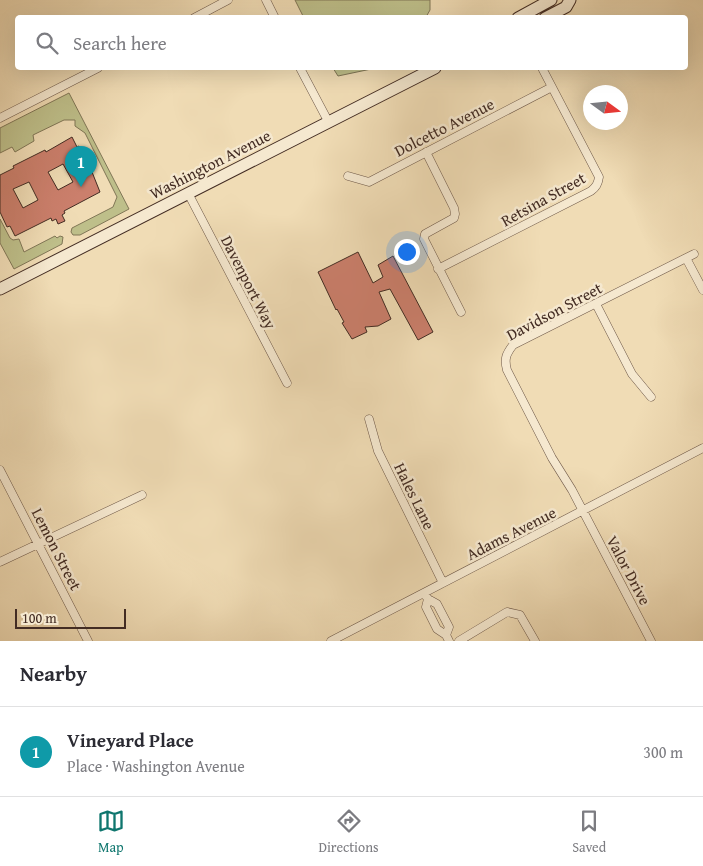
<!DOCTYPE html>
<html lang="en">
<head>
<meta charset="utf-8">
<style>
  :root { --surface:#fff; --page:#f2f2f3; --text:#2b2b33; --muted:#7c7c81; --line:#e1e1e2; --accent:#0f766e }
  body { margin:0; font-family:"Gentium Book Plus",serif; background:var(--page); color:var(--text) }
  .compass { position:absolute; left:583px; top:85px; width:45px; height:45px; border-radius:50%; background:var(--surface); box-shadow:0 5px 20px #0002; rotate:105deg }
  .scale { position:absolute; left:15px; bottom:12px; width:111px; box-sizing:border-box; padding-left:5px; border:2px solid #432c23; border-top:0; font-size:14px; line-height:18px; white-space:nowrap; color:#432c23; -webkit-text-stroke:4px #f5e8cf; paint-order:stroke }
  .you { position:absolute; left:406px; top:251px; width:18px; height:18px; margin:-12px; border:4px solid #fff; border-radius:50%; background:#1a73e8; box-shadow:0 0 0 8px #1a73e833 }
  .badge { display:grid; place-items:center; width:32px; height:32px; border-radius:50%; background:var(--accent); color:#fff; font-size:16px; font-weight:700 }
  .pin { position:absolute; translate:-50% -41px; filter:drop-shadow(0 1px 2px #0008) }
  .pin::after { content:''; position:absolute; top:26px; width:18px; height:15px; background:inherit; clip-path:polygon(0 0,100% 0,50% 100%) }
  .list { margin:0; padding:0; list-style:none }
  h2 { display:flex; justify-content:space-between; align-items:center; height:65px; margin:0; padding:0 20px; font-size:21px }
  h2 small { font-size:16px; font-weight:400; color:var(--muted) }
  .list li { display:grid; grid-template-columns:32px 1fr auto; gap:15px; align-items:center; box-sizing:border-box; height:90px; padding:0 20px; border-top:1px solid var(--line) }
  .list b { display:block; font-size:19px; white-space:nowrap }
  .list p { margin:0; font-size:16px; white-space:nowrap; color:var(--muted) }
  .list em { font-size:16px; font-style:normal; color:var(--muted) }
  .icon { flex:none; width:28px; height:28px; fill:none; stroke:currentColor; stroke-width:2; stroke-linecap:round; stroke-linejoin:round }
  .map { position:relative; flex:none; width:703px; height:641px; overflow:hidden }
  .search { position:absolute; background:var(--surface); box-shadow:0 5px 20px #0002; left:15px; right:15px; top:15px; height:55px; display:flex; align-items:center; gap:12px; box-sizing:border-box; padding:0 18px; border-radius:5px; color:var(--muted); font-size:19px }
  .sheet { height:155px; background:var(--surface) }
  nav { display:flex; justify-content:space-around; align-items:center; box-sizing:border-box; height:70px; border-top:1px solid var(--line); background:var(--surface); font-size:14px; color:var(--muted) }
  nav a { display:grid; justify-items:center; gap:2px }
  nav .on { color:var(--accent) }
  .map>svg:first-child { display:block }
</style>
</head>
<body>
<div class="map">
<svg width="703" height="641" viewBox="0 0 703 641">
  <rect width="100%" height="100%" fill="#f0dcb5"/>
  <filter id="stains"><feTurbulence type="fractalNoise" baseFrequency=".004" numOctaves="4"/><feColorMatrix values="0 0 0 0 .2 0 0 0 0 .09 0 0 0 0 .02 0 0 0 .5 -.17"/></filter>
  <radialGradient id="worn" r=".72"><stop offset=".6" stop-color="#630" stop-opacity="0"/><stop offset="1" stop-color="#630" stop-opacity=".3"/></radialGradient>
  <!-- green -->
  <path fill="#bebf8a" stroke="#807656" d="M295,0H430V10L426,17L304,18Z
    M333,68H376L338,76Z
    M69,93L129,209L80,235H73L71,232L72,228L113,207L117,197L85,133L75,126V120H64L33,135L34,141L15,152L12,147L0,153V128Z
    M0,219L10,238L13,240L19,239L24,252L55,236L57,238L60,236L63,237L62,244L14,269L0,243Z"/>
  <!-- building -->
  <path fill="#cb7f6c" stroke="#432c23" fill-rule="evenodd" d="M72,137L77,147L79,146L90,167L100,192L64,211L65,213L62,215L65,221L58,224L56,219L52,221L51,218L15,236L10,226L7,227L0,212V175L14,168L13,166L45,150L46,152ZM63,164L73,182L58,190L48,172ZM29,182L38,200L23,208L13,189Z
    M358,252L373,283L383,277L378,265L393,256L433,332L418,340L390,289L379,292L391,319L378,326L365,327L367,332L352,339L342,323L344,322L337,309L336,310L318,272Z"/>
  <g fill="none" stroke-linecap="round" stroke-linejoin="round">
    <!-- minor casing -->
    <g stroke="#6e5848" stroke-width="9">
      <path id="minor" d="M266,0L275,18
        M194,18L228,0
        M300,68L328,121
        M0,118L98,68
        M426,152L454,208L455,214L454,218L425,234L424,239L461,312
        M348,176L369,182L552,87
        M188,193L287,383
        M686,258L703,290
        M438,269L591,191C596,187 598,184 599,177L542,68
        M596,304L632,374L651,397
        M369,419L378,451L443,583
        M0,470L88,641
        M0,562L142,495
        M424,593L428,599L437,604L449,627L446,635
        M428,599L426,607L437,629L446,635L449,641
        M331,641L703,448
        M459,641L507,612L520,615L535,641
        M651,641L572,490L552,458L507,370C504,359 506,354 513,345L694,254"/>
    </g>
    <!-- secondary casing -->
    <g stroke="#432c23" stroke-width="13">
      <path id="secondary" d="M518,18L551,0
        M545,18L566,7L570,0
        M0,289L435,68"/>
    </g>
    <!-- minor -->
    <use href="#minor" stroke="#f5e8cf" stroke-width="8"/>
    <!-- secondary -->
    <use href="#secondary" stroke="#f5e8cf" stroke-width="11"/>
  </g>
  <g text-anchor="middle" dominant-baseline="central" stroke-width="5" stroke-linejoin="round" paint-order="stroke">
    <!-- street labels -->
    <g font-size="16" fill="#432c23" stroke="#f5e8cf">
      <text transform="translate(444 127) rotate(-27)">Dolcetto Avenue</text>
      <text transform="translate(210 164) rotate(-27)">Washington Avenue</text>
      <text transform="translate(543 199) rotate(-29)">Retsina Street</text>
      <text transform="translate(249 282) rotate(63)">Davenport Way</text>
      <text transform="translate(554 311) rotate(-28)">Davidson Street</text>
      <text transform="translate(415 496) rotate(64)">Hales Lane</text>
      <text transform="translate(511 533) rotate(-27)">Adams Avenue</text>
      <text transform="translate(57 549) rotate(63)">Lemon Street</text>
      <text transform="translate(629 570) rotate(62)">Valor Drive</text>
    </g>
  </g>
  <rect width="100%" height="100%" filter="url(#stains)"/>
  <rect width="100%" height="100%" fill="url(#worn)"/>
</svg>
<svg class="compass" viewBox="-18 -18 36 36"><path d="M0-13l5 13h-10z" fill="#e53935"/><path d="M0 13l5-13h-10z" fill="#7c7c81"/></svg>
<div class="scale">100 m</div>
<div class="you"></div>
<div class="pin badge" style="left:81px;top:187px;background:#0f9aa8">1</div>
<div class="search"><svg class="icon" aria-label="search" viewBox="0 0 24 24"><circle cx="10" cy="10" r="6"/><path d="M15 15l6 6"/></svg>Search here</div>
</div>
<section class="sheet">
<h2>Nearby<small></small></h2>
<ul class="list">
<li><span class="badge" style="background:#0f9aa8">1</span><div><b>Vineyard Place</b><p>Place · Washington Avenue</p></div><em>300 m</em></li>
</ul>
</section>
<nav>
<a class="on"><svg class="icon" aria-label="map" viewBox="0 0 24 24"><path d="M3 6l6-2 6 2 6-2v14l-6 2-6-2-6 2zM9 4v14M15 6v14"/></svg>Map</a>
<a><svg class="icon" aria-label="directions" viewBox="0 0 24 24"><path d="M12 3l9 9-9 9-9-9zM9 14v-3h6M13 9l2 2-2 2"/></svg>Directions</a>
<a><svg class="icon" aria-label="saved" viewBox="0 0 24 24"><path d="M7 4h10v16l-5-4-5 4z"/></svg>Saved</a>
</nav>
</body>
</html>
